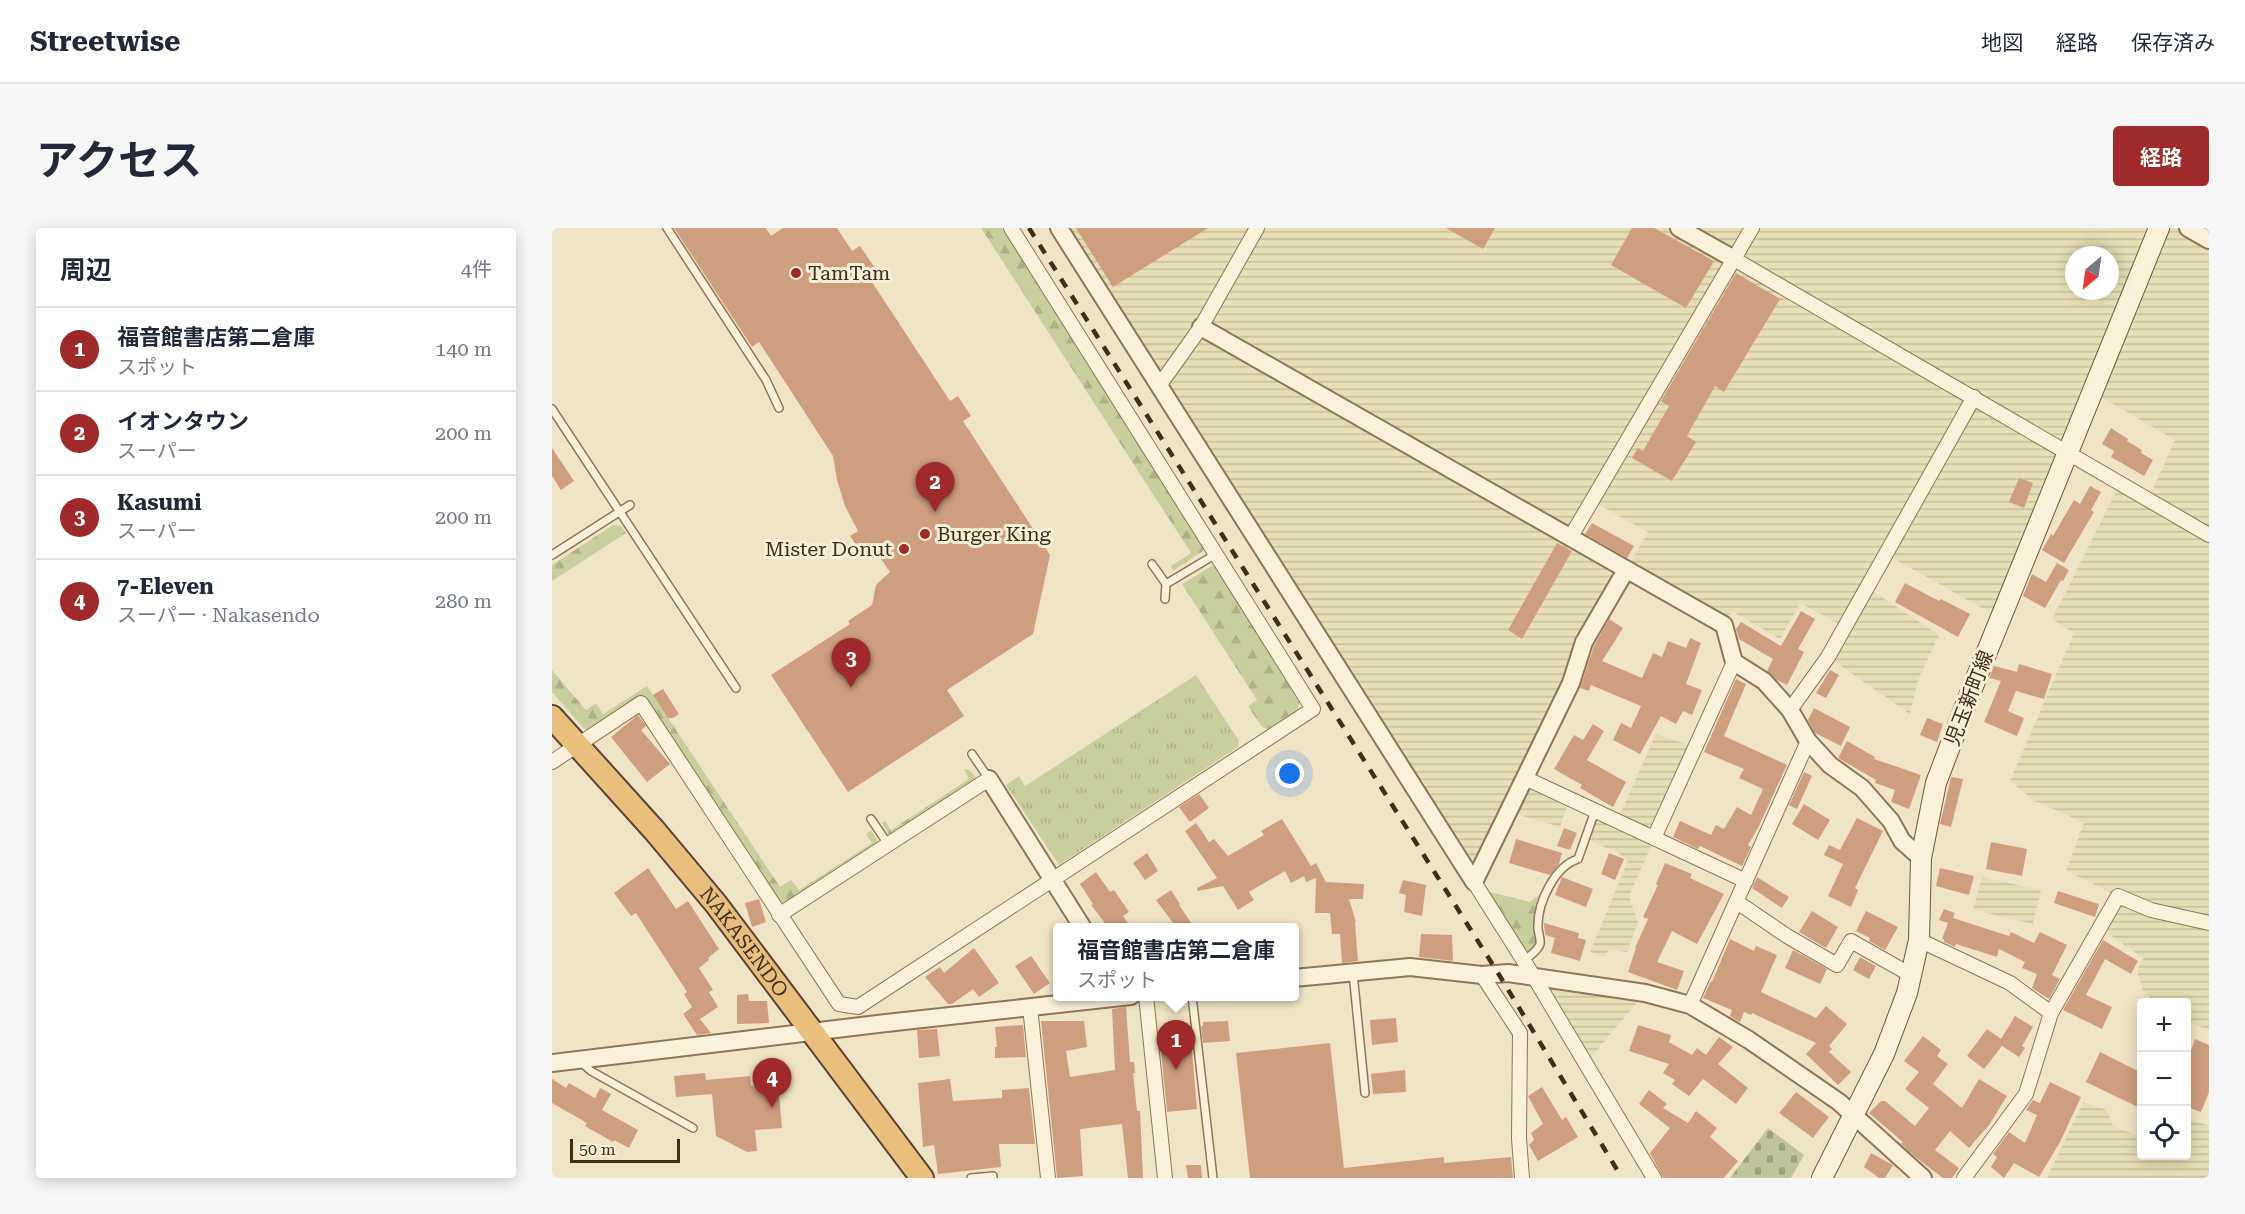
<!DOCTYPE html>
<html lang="ja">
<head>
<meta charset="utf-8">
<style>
  :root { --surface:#fff; --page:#f6f6f7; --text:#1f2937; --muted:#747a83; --line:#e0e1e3; --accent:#9e2a2b }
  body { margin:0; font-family:"Roboto Serif","Noto Sans JP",serif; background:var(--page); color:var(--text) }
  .controls { position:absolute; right:18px; bottom:18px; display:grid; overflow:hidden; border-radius:6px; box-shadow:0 3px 15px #0003 }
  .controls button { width:54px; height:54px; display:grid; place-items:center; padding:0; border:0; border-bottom:2px solid var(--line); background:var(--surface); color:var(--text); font:30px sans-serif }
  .compass { position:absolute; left:1513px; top:18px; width:54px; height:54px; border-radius:50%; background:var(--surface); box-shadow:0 3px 15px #0003; rotate:209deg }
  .scale { position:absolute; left:18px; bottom:15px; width:110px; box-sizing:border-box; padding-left:6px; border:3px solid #3d2e20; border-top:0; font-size:16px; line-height:21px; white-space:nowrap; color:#3d2e20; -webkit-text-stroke:4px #f7eed8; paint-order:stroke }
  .you { position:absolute; left:738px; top:546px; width:21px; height:21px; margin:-15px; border:4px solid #fff; border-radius:50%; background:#1a73e8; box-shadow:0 0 0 9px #1a73e833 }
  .badge { display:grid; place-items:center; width:39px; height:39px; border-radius:50%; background:var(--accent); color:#fff; font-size:20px; font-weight:700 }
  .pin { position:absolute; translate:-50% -50px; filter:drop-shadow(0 2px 3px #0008) }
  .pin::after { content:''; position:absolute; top:32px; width:21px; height:18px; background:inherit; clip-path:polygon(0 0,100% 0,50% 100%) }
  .popup { position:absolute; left:501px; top:695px; width:246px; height:78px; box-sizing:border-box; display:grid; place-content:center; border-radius:6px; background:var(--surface); filter:drop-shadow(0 2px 4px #0005); font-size:20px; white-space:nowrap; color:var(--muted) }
  .popup b { font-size:22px; color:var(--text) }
  .popup::after { content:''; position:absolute; left:50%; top:100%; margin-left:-12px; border:12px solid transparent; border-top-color:var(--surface) }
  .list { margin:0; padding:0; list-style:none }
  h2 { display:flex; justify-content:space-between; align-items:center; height:78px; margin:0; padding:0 24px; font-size:26px }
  h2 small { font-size:20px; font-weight:400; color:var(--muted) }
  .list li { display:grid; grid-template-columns:39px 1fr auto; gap:18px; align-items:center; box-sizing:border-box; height:84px; padding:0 24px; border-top:2px solid var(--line) }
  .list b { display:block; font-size:22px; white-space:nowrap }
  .list p { margin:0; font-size:20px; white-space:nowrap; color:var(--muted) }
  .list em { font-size:20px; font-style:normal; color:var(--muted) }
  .icon { flex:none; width:33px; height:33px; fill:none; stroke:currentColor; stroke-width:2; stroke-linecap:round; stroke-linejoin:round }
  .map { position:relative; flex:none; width:1657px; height:950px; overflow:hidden; border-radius:6px }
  header { display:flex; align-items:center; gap:36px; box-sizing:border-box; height:84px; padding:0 30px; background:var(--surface); border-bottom:2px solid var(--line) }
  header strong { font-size:28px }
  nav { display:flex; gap:33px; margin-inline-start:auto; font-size:21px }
  .intro { display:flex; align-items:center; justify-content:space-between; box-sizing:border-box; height:144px; padding:0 36px }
  h1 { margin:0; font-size:42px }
  .button { padding:15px 27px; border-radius:6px; background:var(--accent); color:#fff; font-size:21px; font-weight:700 }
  main { display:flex; gap:36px; padding:0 36px }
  aside { flex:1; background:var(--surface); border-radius:6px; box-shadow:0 3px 15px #0003 }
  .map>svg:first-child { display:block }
</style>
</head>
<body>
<header>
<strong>Streetwise</strong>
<nav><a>地図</a><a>経路</a><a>保存済み</a></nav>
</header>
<div class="intro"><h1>アクセス</h1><a class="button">経路</a></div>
<main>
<aside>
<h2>周辺<small>4件</small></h2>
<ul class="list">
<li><span class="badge">1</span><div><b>福音館書店第二倉庫</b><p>スポット</p></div><em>140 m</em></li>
<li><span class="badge">2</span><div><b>イオンタウン</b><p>スーパー</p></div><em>200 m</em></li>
<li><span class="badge">3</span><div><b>Kasumi</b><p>スーパー</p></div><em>200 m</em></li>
<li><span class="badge">4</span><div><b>7-Eleven</b><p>スーパー · Nakasendo</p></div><em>280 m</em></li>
</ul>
</aside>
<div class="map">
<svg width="1657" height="950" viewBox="0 0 1657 950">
  <defs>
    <pattern id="farmland-rules" width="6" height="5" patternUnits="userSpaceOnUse" patternTransform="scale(1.5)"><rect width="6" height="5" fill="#e6deb5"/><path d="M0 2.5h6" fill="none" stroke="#c6bf9b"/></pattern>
    <pattern id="forest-firs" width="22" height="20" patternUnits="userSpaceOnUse" patternTransform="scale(1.5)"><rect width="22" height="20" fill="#c9cf9b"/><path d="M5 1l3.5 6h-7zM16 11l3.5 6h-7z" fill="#aeb285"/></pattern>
    <pattern id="cemetery-stones" width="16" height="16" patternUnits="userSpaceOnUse" patternTransform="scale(1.5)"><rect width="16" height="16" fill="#bfc49a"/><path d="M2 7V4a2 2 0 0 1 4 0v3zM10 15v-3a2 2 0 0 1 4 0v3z" fill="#9ca07d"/></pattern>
    <pattern id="park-tufts" width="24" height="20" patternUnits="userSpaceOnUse" patternTransform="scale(1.5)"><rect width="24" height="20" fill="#c9cf9b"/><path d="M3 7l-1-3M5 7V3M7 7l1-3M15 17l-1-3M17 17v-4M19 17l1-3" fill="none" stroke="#aeb285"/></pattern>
  </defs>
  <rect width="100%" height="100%" fill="#f0e4c8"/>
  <!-- farmland -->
  <path fill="url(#farmland-rules)" fill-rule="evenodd" d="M507,0H1657V802L1635,793L1634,774H1603L1591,763L1585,742L1591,730L1548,700L1566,668L1514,643L1532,595L1483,573L1458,553L1522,405L1500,391L1568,256L1596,272L1623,212L1542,165L1448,390L1335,327L1316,360L1387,407L1366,452L1358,486L1276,429L1293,399L1248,375L1228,411L1180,383L1172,397L1074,342L973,550L1017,571L1008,599L957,584L922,654ZM1522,27H1558V63H1522ZM1040,273L1096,304L1074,342L1018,309Z
    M1104,506L1143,519L1077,668L1086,694L1075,724L1057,721L1052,729L1038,724L1076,633L1068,626L1033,610L1043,583L1065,593Z
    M1430,649L1489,662L1481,696L1421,682Z
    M982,749L1093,765L1034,835Z
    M1531,874L1555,882L1561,898L1589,909L1590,928H1634L1635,890L1657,898V950H1495Z"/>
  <!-- forest -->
  <path fill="url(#forest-firs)" d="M429,0H450L652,319L651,323L621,343L619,338L639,325Z
    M61,297L69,298L74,305L0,353V337Z
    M661,337L664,339L748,471L746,481L715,501L710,499L696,478L705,472L630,356Z
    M0,442L34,482L44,475L51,486L95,458L228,659L239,652L247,662L320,615L314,606L319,602L328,617L231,680L92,469L35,504L0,464Z
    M412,541L418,542L426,553L339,610L330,595L333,593L339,602L417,551Z
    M997,659L989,683L988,714L972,733L926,661L978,674Z"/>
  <!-- cemetery -->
  <path fill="url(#cemetery-stones)" d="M1216,900L1252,927L1239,950H1178Z"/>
  <!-- park -->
  <path fill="url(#park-tufts)" d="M644,447L687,513L686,519L507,637L454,557L467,548L473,558Z"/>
  <!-- building -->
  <path fill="#cf9f7d" d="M122,0H214L219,8L231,0H285L300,23L308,18L323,40L314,45L398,173L406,168L419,188L411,193L498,327L481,406L395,462L412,488L296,564L219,447L298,396L296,393L320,377L324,357L338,344L323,322L312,329L298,308L306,303L293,278L285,252L281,228L207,114L200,119Z
    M524,0H656L561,59Z
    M894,0H943L931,21Z
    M1080,0H1102L1162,33L1134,80L1059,37Z
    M1184,45L1228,71L1172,164L1163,158L1135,208L1144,214L1120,253L1080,230L1086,220L1091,223L1117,178L1109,173Z
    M1559,200L1576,211L1575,213L1590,222L1589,225L1601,232L1592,248L1559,229L1562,223L1550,216Z
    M0,220L22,253L9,262L0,248Z
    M1467,250L1481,255L1472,280L1457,274Z
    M1538,258L1549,264L1539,282L1542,284L1512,335L1490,322L1499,306L1501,308L1522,272L1528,276Z
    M1040,295L1082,318L1075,330L1033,306Z
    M1005,315L1020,323L970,411L956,402Z
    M1505,335L1517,342L1511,353L1509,352L1493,380L1471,368L1480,346L1494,354Z
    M1353,355L1387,373L1389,371L1418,386L1406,409L1343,374Z
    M1249,383L1263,391L1246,421L1252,424L1235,457L1225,452L1215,443L1221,431L1187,411L1184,401L1189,394L1229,418Z
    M1057,391L1071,400L1050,433L1090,450L1101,425L1110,429L1116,413L1134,420L1138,410L1149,415L1134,456L1150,462L1140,487L1131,483L1124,496L1109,488L1088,526L1061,512L1069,495L1079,500L1089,478L1039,457L1037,463L1028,460L1042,418Z
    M1467,436L1500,446L1492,471L1464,463L1456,483L1472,490L1465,508L1432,494L1449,453L1437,450L1442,438L1465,444Z
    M1278,442L1287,447L1274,470L1264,465Z
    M1184,451L1194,456L1172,508L1235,537L1207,598L1196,617L1199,619L1190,638L1148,618L1146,621L1121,609L1128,593L1159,607L1164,597L1172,601L1185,579L1199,587L1211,561L1187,550L1192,541L1152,524Z
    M111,461L127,486L121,490H116L101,467Z
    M1262,480L1298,499L1289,518L1263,505L1256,492Z
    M86,487L94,498L89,502L118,536L95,554L59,509Z
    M1375,490L1391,496L1385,514L1368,507Z
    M1041,496L1052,503L1035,532L1074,554L1061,579L1028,560L1030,557L1002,541L1022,507L1031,512Z
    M1295,513L1323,529L1322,531L1369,547L1357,581L1339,574L1343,562L1323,555L1324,552L1286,530Z
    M1252,544L1260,548L1245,581L1237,577Z
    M1399,549L1411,551L1399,599L1388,596Z
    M647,566L657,580L638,594L627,579Z
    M1252,576L1278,592L1266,612L1240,596Z
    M1305,590L1331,603L1303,660L1306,662L1299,679L1276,668L1291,636L1272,627L1277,617L1288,622Z
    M730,591L759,638L764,635L774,654L812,656L811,671H797L804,694H803L806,733L790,735L788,706H780L778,685H763L764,650L754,654L752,648L739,655L733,643L697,664L702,672L686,682L671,658L646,663L645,660L665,650L633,603L644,595L657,614L662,611L676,628L712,607L709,603Z
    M1012,600L1025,605L1018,622L1005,618Z
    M964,611L1010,625L1007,636L998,647L957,635Z
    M1439,614L1475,621L1470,648L1434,641Z
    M595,625L606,643L593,652L581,635Z
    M1057,625L1072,631L1063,652L1049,646Z
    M1113,635L1140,646L1138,650L1172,666L1145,716L1120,703L1105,734L1132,743L1125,762L1076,744L1084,720H1083L1096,691L1091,689L1106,657L1104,656Z
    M96,640L124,681L136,673L167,721L156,730L157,732L147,740L161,762L157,764L166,779L148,791L159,805L145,807L131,786L140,779L132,766L135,764L84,685L79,688L62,665Z
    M1388,640L1422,648L1417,667L1384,658Z
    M544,644L558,664L562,662L577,684L571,688L579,699H556L539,677L541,676L528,656Z
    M1010,649L1041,661L1034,679L1003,667Z
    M1205,649L1237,669L1230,680L1200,660Z
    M851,652L874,657L870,688L852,684L854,667L847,665Z
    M619,662L628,676L627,677L642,699H624L604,672Z
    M1506,663L1547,676L1543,689L1502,675Z
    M207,671L214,694L200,699L193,675Z
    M1392,681L1403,685L1401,690L1457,708L1459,704L1482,715L1488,704L1515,717L1500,747L1508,751L1497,771L1480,760L1485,746L1470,740L1473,734L1447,721L1445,729L1404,716L1403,719L1392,714V711H1390L1396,695L1387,692Z
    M1260,683L1286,699L1274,720L1247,704Z
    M1314,683L1346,699L1333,722L1317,713L1318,710L1304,703Z
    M992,695L1027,705L1026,710L1034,712L1028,733L999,725L1003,710L993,707Z
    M869,706L900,707L901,733L867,729Z
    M1178,711L1202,723L1204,718L1225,727L1209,764L1264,790L1274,778L1295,796L1277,818L1280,821L1277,824L1299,844L1286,857L1254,826L1264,815L1200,785L1199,787L1192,784L1188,794L1184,792L1178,788L1180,782L1151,770L1159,753L1160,754Z
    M1551,712L1586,733L1579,746L1553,731L1534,767L1560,779L1550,801L1511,782Z
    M422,720L447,755L427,769L421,761L400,776H396L373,749L388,739L392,745Z
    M1241,722L1275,741L1268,756L1233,740Z
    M479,728L498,755L482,766L463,738Z
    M1308,729L1324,738L1317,751L1301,742Z
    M196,766L197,773H215L217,795L185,796V767Z
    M574,779L578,834H582L583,845H581L585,883H588L591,950H576L570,896L528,901L531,948L505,950L489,793H532L535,819L514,823L518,849L563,842L560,781Z
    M1463,788L1481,799L1470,818L1473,820L1467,829L1450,818L1432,841L1415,828L1435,801L1449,811Z
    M844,790L846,814L820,817L818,792Z
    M676,793L678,813L651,815L649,798H651V794Z
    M471,797L474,829L443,830V819H445L443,799Z
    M1086,797L1119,807L1117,814L1140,827L1145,820L1154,827L1167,809L1181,819L1166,836L1196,860L1184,876L1151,851L1137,868L1120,856L1123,852L1111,845L1117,836L1077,823Z
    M638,800L645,881L615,884L607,803Z
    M385,801L388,828L367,830L365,802Z
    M1371,808L1389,822L1385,828L1396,836L1381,856L1410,880L1427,851L1455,868L1437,897L1417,920L1398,903L1383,922L1407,940L1400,950H1391L1362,928L1349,916L1351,914L1317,885L1329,873H1333L1363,898L1377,880L1353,861L1367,844L1352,833Z
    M1643,811L1657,817V864L1649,884L1635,879V835Z
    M778,815L792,940L892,929V935L959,929L961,950H698L684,825Z
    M1548,824L1590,845V881L1534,854Z
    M853,842L854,864L821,866L819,846Z
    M153,845L154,852L198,848L199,858L226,855L230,900L203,902L205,923L195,924L164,908L160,866L124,869L122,848Z
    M0,851L14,860L17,855L43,870L48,860L59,866L50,882L86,902L77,920L62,912L61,914L33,898L35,895L0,875Z
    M398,851L401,873L450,870V862L477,860L483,916H447L449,939L386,946L382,917L371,919L366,855Z
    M1498,854L1529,869L1508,914L1487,949L1462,935L1452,950L1439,939L1445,929L1441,926L1457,904L1473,915L1485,887L1474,882L1481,872L1488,875Z
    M990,859L1010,892L1014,889L1026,909L986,933L977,917L982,912L979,905L991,896L976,868Z
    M1097,862L1115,876L1111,880L1136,895L1144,883L1165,900L1158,909L1186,933L1172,950H1111L1098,925L1118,900L1087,876Z
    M1244,864L1277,889L1261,910L1227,885Z
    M1319,925L1341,937L1333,950H1327L1312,939Z
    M634,937H649L650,950H636Z"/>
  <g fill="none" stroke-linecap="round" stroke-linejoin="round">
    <!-- service casing -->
    <g stroke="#8d765c" stroke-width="10">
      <path id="service" d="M115,0L214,152L227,180
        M0,181L184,460
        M0,327L78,277
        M600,336L614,356
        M613,371L614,356L664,326
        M420,526L437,551
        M319,591L336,616
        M972,733C977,728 986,723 988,716C989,709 985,703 986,697C986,674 1003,638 1026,631L1043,583
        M801,745L813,865
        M640,768L661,950
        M29,834L39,843L141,900
        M419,950L441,948V950"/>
    </g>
    <!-- minor casing -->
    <g stroke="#8d765c" stroke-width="16">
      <path id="minor" d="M1182,31C1341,122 1498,216 1657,307
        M607,158L649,99L705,0
        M1018,310L1200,0
        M1238,482L1276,429L1422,169
        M0,534L89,475L287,776L306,779L761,481L459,0
        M973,550L1194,653
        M1102,610L1182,434
        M922,654L982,749L1102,950
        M1185,674L1235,708L1285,737L1299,713L1359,747
        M227,687L437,551
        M1367,712L1458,755L1499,785
        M930,747L968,805L967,910L970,950
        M594,768L613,950
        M1138,777L1256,513
        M478,779L496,950
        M1412,950L1474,866L1499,785L1566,668L1599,682L1657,695"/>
    </g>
    <!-- tertiary casing -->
    <g stroke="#8d765c" stroke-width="20">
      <path id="tertiary" d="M507,0L922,654L1019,455L1032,414L1074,342
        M1127,0L1182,31
        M1636,0L1657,12
        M649,99L1172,397L1182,434L1212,453L1238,482L1256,513L1278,537L1310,560L1339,593L1350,613L1369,630
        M437,551L531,700
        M742,750L858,739L930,747L956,745L1093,765L1138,777L1197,812L1287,874L1371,950
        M0,835L334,795L579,768"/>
    </g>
    <!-- secondary casing -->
    <g stroke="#6f573f" stroke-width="22">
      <path id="secondary" d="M1270,950L1332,826L1355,765L1367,712L1369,630L1384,555L1419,463L1607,0"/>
    </g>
    <!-- trunk casing -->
    <g stroke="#5b4430" stroke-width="26">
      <g id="trunk">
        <path id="s1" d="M0,489L102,602L164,676L370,950"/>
      </g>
    </g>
    <!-- service -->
    <use href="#service" stroke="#faf1dc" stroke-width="7"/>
    <!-- minor -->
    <use href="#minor" stroke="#faf1dc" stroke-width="14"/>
    <!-- tertiary -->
    <use href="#tertiary" stroke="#faf1dc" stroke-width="16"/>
    <!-- secondary -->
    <use href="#secondary" stroke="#faf1dc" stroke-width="20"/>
    <!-- trunk -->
    <use href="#trunk" stroke="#eabe7c" stroke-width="22"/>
    <!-- rail -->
    <path stroke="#3d2e20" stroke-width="4.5" stroke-dasharray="10 10" stroke-linecap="butt" d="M477,0L946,745L1070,950"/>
  </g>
  <!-- markers -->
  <g fill="#9e2a2b" stroke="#f7eed8" stroke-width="2">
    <circle cx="244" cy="45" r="6"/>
    <circle cx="373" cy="306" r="6"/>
    <circle cx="352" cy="321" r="6"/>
  </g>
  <g text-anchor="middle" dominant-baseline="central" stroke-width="6" stroke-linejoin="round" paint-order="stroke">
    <!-- poi labels -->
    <g font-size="20" fill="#3d2e20" stroke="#f7eed8" text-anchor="start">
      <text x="256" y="45">TamTam</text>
      <text x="385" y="306">Burger King</text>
      <text x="340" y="321" text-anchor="end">Mister Donut</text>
    </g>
    <!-- street labels -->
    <g font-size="20" fill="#3d2e20" stroke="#f7eed8">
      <text transform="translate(1417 470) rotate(-69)">児玉新町線</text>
      <text stroke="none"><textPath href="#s1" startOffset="296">NAKASENDO</textPath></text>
    </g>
  </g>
</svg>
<div class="controls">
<button>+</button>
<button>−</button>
<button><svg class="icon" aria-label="locate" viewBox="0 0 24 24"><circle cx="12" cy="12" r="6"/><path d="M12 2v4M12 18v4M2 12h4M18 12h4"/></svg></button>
</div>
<svg class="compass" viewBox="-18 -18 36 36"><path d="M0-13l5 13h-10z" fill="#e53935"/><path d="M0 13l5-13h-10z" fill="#747a83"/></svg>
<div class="scale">50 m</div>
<div class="you"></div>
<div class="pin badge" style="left:624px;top:842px">1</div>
<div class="popup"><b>福音館書店第二倉庫</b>スポット</div>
<div class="pin badge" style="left:383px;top:284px">2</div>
<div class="pin badge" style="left:299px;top:460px">3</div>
<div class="pin badge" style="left:220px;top:880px">4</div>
</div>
</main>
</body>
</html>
